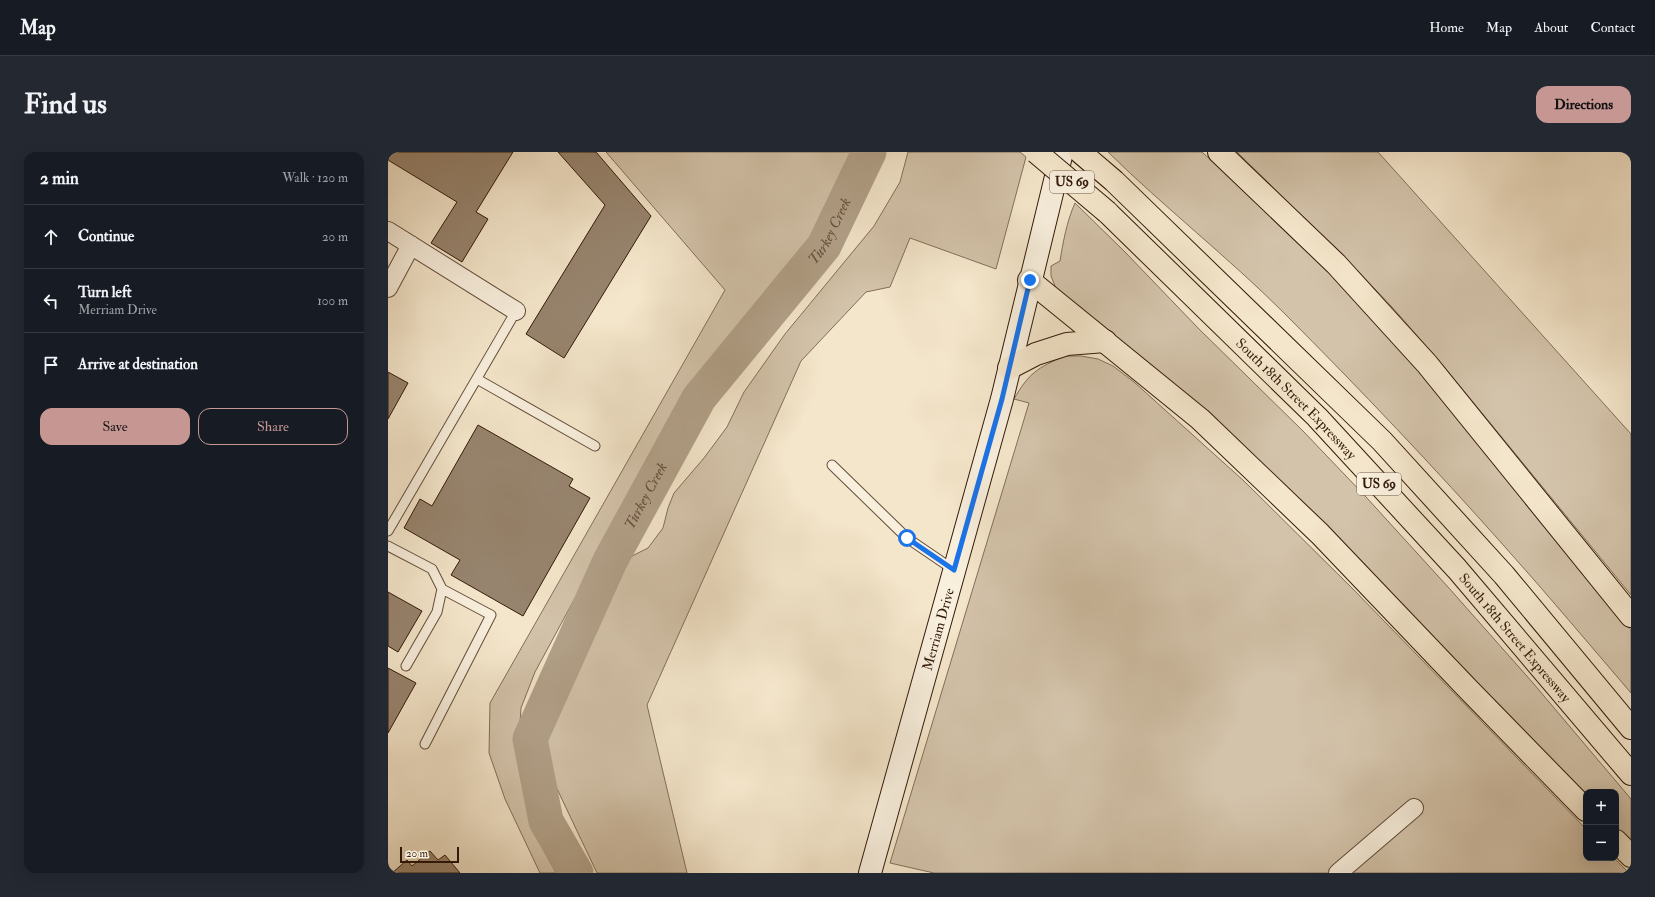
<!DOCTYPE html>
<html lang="en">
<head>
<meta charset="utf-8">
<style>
  :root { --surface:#171b24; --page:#242831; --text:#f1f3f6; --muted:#9ea1a6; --line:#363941; --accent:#c59692 }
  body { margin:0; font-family:"IM FELL Double Pica",serif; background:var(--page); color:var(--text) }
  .controls { position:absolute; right:12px; bottom:12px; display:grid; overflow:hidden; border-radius:8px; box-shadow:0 4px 16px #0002 }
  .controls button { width:36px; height:36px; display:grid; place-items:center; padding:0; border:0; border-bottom:1px solid var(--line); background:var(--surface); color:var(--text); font:20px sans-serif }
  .scale { position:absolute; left:12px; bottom:10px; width:59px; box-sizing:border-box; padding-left:4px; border:2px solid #331a09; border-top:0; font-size:11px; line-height:14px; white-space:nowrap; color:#331a09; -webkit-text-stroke:3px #f8efdd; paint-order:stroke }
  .stop { position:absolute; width:12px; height:12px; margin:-9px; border:3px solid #1a73e8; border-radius:50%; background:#fff }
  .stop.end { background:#1a73e8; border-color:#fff; box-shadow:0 1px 4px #0008 }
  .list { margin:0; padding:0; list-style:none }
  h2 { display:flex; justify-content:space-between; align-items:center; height:52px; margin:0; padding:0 16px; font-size:17px }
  h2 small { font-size:13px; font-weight:400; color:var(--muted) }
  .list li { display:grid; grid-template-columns:26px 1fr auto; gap:12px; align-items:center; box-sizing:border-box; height:64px; padding:0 16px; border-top:1px solid var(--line) }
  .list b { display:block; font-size:15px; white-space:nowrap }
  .list p { margin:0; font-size:13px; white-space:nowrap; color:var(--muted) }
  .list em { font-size:13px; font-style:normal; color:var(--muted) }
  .actions { display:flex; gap:8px; padding:12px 16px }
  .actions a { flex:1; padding:9px 0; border:1px solid var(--accent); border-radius:12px; text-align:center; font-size:14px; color:var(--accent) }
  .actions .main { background:var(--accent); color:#111 }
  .icon { flex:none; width:22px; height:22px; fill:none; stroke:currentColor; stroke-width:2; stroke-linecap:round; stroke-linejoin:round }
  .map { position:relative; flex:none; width:1243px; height:721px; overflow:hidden; border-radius:12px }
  header { display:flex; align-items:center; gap:24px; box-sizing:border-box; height:56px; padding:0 20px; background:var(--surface); border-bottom:1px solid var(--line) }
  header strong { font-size:19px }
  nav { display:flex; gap:22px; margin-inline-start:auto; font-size:14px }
  .intro { display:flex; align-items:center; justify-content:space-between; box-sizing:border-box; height:96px; padding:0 24px }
  h1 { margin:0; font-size:28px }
  .button { padding:10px 18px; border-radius:12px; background:var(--accent); color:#111; font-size:14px; font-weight:700 }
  main { display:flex; gap:24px; padding:0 24px }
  aside { flex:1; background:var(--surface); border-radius:12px; box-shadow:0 4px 16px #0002 }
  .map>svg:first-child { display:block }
</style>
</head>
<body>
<header>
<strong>Map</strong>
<nav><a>Home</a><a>Map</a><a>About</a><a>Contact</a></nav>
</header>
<div class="intro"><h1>Find us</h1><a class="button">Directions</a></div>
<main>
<aside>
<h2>2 min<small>Walk · 120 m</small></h2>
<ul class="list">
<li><svg class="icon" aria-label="ahead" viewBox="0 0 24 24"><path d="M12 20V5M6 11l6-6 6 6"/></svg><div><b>Continue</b></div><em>20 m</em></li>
<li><svg class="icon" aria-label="left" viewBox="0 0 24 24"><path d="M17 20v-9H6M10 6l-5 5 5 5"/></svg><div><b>Turn left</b><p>Merriam Drive</p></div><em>100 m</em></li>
<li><svg class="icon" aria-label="arrive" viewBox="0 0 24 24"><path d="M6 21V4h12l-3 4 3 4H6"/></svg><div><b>Arrive at destination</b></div></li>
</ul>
<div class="actions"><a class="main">Save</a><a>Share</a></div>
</aside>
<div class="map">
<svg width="1243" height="721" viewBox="0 0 1243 721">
  <rect width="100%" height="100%" fill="#f4e6cb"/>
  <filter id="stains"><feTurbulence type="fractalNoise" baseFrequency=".005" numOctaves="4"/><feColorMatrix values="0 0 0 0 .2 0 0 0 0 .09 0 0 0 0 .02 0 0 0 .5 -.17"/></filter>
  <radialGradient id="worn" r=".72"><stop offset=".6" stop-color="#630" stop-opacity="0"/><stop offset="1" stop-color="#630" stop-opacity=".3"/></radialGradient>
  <!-- green -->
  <path fill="#d3c3aa" stroke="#836e5a" d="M218,0H471L450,45L418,99L321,215L286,263L147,520L133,556L131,587L133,608L148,684L168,721H152L117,647L101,601L102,551L337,138Z
    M520,0H632L638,5L608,117L522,86L502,135L478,140L413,209L259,553L299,721H209L162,622L158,597L157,580L199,492L214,448L238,407L260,396L275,376L280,356L286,341L316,306L339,275L356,240L397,182L486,74L512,30Z
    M720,0H814L901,80L954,133L1046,237L1243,478V541C1201,492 1160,443 1117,395C1046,315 972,237 896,161C840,105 777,56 720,0Z
    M849,0H990L1243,282V443L1053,211L1004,155L967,116Z
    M687,51L737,100L811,177L915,279L978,345L1060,435L1145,531L1243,647V694L1228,678V640H1198V647L669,139L663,124V114L672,109C675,90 679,69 687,51Z
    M677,204H693L710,207L725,214L746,230L856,329L965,437L1198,677V706H1226L1241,721H546L502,711L641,251L626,247C641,221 649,216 677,204Z"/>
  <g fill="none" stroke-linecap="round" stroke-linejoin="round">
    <!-- river -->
    <path stroke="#b2a189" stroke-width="35" id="s1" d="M188,721L158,669L142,587L222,409L311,246L436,94L481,0"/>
  </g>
  <!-- building -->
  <path fill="#97846e" stroke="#331a09" d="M0,0H125L88,60L100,67L74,110L43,91L69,50L0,8Z
    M170,0H208L263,64L176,206L138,182L217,53Z
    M0,220L20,231L0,267Z
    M90,273L185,327L181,334L202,346L135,464L63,423L72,408L16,376L32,347L44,354Z
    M0,440L34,459L10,500L0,494Z
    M0,516L28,531L0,581Z
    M42,699L50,708L57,703L72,721H4L19,708L24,714Z"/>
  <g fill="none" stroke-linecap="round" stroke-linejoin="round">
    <!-- service casing -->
    <g stroke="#634d3a" stroke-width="11">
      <path id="service" d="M89,227L207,294
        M444,313L519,386L566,418
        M0,379L128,159
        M0,394L44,417L54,437L49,460L18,514
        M37,592L103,463L54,437"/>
    </g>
    <!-- minor casing -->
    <g stroke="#634d3a" stroke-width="20">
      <path id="minor" d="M0,79L128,159
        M0,136L23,93
        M950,721L1026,656"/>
    </g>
    <!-- secondary casing -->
    <g stroke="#331a09" stroke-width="24">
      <g id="secondary">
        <path id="s2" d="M482,721L614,247L674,0"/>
      </g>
    </g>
    <!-- motorway casing -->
    <g stroke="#331a09" stroke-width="24">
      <g id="motorway">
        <path d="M692,0L726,29L994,289L1116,423L1243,576"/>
        <path d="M831,0L948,112L1039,212L1243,464"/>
        <path id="s3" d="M719,60L929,265L1069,417L1243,622"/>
        <path d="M641,128L812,267L932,382L1080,537L1198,658"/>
        <path d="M621,216L648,202L679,192L717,189"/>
        <path d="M1228,689L1243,704"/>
      </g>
    </g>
    <!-- service -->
    <use href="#service" stroke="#f8efdd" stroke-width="9"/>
    <!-- minor -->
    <use href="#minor" stroke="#f8efdd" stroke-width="18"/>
    <!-- secondary -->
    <use href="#secondary" stroke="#f8efdd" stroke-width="22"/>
    <!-- motorway -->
    <use href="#motorway" stroke="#f4e6cb" stroke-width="22"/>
    <!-- motorway-bridge casing -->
    <g stroke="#331a09" stroke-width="24" stroke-linecap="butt">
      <path id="motorway-bridge" d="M648,0L719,60"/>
    </g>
    <!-- motorway-bridge -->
    <use href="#motorway-bridge" stroke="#f4e6cb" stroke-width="22"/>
  </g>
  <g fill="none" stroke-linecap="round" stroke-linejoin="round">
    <!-- route -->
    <path stroke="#1a73e8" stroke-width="5" d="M519,386L566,418L614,247L642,128"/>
  </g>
  <g text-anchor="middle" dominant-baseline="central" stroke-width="3.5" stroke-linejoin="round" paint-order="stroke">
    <!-- shield labels -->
    <g fill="#f8efdd" stroke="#6e5a49" stroke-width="1">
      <rect x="662" y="19" width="44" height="22" rx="3"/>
      <rect x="969" y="321" width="44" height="22" rx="3"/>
    </g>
    <g font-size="13" font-weight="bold" fill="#331a09">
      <text x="684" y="30">US 69</text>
      <text x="991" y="332">US 69</text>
    </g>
    <!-- street labels -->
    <g font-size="14" fill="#331a09" stroke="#f8efdd">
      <text stroke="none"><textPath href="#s3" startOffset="266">South 18th Street Expressway</textPath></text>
      <text stroke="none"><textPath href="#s2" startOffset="253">Merriam Drive</textPath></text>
      <text stroke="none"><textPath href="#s3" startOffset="590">South 18th Street Expressway</textPath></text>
    </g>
    <!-- water labels -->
    <g font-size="15" font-style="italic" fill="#66503c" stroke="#f8efdd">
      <text stroke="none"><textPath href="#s1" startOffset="737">Turkey Creek</textPath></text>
      <text stroke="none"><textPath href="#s1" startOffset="413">Turkey Creek</textPath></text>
    </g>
  </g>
  <rect width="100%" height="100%" filter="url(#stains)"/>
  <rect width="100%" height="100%" fill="url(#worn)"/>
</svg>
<div class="controls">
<button>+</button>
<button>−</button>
</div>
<div class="scale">20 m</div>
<div class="stop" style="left:519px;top:386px"></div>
<div class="stop end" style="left:642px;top:128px"></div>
</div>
</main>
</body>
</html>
